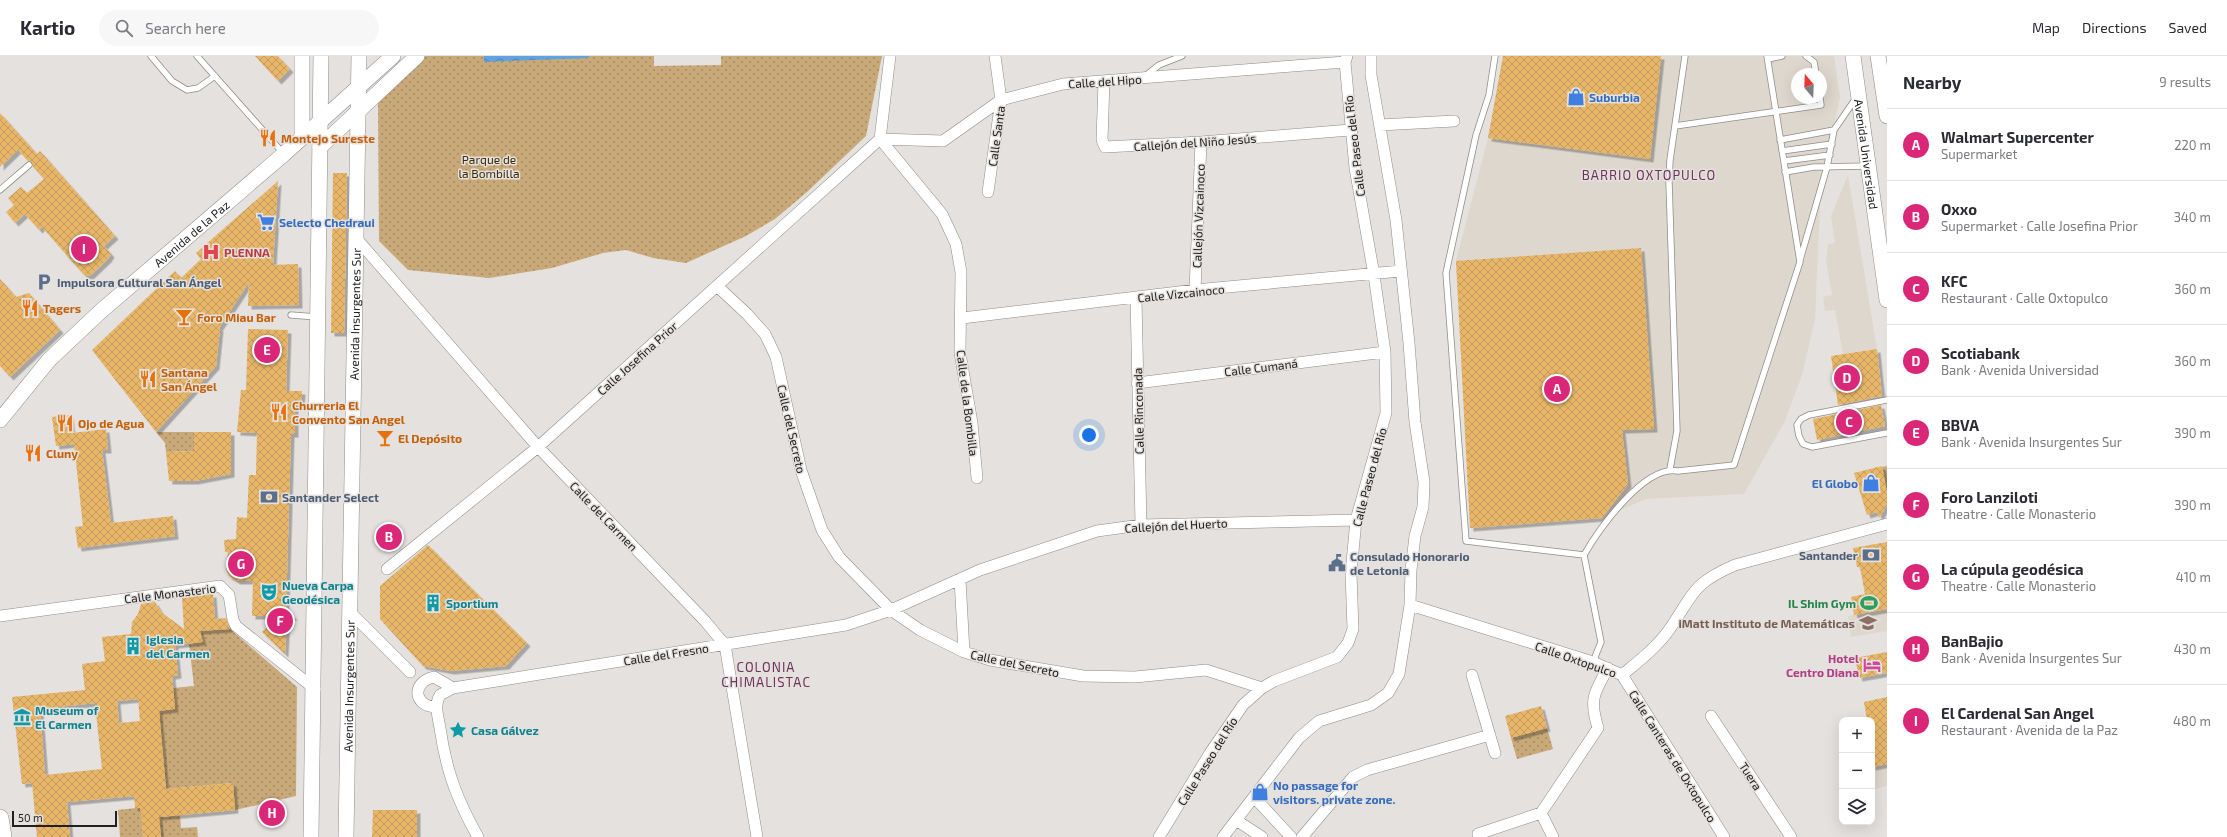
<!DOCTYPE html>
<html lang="en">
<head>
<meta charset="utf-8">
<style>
  :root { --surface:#fff; --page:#f7f7f7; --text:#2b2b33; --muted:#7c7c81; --line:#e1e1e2; --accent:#db2777 }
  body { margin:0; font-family:"Exo 2",sans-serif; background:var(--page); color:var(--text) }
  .controls { position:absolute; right:12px; bottom:12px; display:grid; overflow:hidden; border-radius:8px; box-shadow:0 4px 16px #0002 }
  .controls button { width:36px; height:36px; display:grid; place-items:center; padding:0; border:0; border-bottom:1px solid var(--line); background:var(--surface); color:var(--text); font:20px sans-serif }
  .compass { position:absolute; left:1791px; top:12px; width:36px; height:36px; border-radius:50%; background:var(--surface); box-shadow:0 4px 16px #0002; rotate:341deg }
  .scale { position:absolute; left:12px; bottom:10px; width:105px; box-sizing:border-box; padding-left:4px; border:2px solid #21201f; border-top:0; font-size:11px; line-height:14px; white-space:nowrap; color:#21201f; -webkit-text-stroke:3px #e4e1de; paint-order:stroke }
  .you { position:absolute; left:1089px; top:379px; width:14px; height:14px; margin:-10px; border:3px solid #fff; border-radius:50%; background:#1a73e8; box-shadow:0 0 0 6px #1a73e833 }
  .badge { display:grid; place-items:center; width:26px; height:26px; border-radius:50%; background:var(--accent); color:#fff; font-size:13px; font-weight:700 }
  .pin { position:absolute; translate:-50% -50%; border:2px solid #fff; box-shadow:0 1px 4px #0006 }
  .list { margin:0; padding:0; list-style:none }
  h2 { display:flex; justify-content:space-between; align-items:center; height:52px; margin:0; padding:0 16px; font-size:17px }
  h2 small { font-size:13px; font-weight:400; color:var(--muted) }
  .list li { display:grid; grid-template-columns:26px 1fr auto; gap:12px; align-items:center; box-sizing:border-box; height:72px; padding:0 16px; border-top:1px solid var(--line) }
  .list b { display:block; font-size:15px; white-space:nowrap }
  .list p { margin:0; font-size:13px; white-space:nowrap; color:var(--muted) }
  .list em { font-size:13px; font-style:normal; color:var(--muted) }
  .icon { flex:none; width:22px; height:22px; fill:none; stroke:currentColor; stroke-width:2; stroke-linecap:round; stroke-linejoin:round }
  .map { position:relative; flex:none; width:1887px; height:781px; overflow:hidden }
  header { display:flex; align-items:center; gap:24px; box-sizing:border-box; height:56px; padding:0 20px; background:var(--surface); border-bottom:1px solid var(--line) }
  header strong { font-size:19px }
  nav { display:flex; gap:22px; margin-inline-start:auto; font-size:14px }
  .search { width:280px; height:36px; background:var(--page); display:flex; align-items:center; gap:10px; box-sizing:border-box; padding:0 14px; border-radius:22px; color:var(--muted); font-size:15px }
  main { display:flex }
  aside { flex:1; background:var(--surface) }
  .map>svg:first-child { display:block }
</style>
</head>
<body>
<header>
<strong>Kartio</strong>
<div class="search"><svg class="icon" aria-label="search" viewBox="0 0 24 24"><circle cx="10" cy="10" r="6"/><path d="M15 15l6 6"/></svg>Search here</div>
<nav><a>Map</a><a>Directions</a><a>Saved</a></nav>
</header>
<main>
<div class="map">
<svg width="1887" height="781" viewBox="0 0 1887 781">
  <defs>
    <pattern id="park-dots" width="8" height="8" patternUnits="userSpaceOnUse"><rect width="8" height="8" fill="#c9a979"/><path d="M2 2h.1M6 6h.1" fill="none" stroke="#a38963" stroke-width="1.8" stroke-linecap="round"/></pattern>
    <pattern id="water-waves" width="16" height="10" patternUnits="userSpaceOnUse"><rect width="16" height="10" fill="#62a2de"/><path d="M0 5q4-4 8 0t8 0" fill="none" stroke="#5084b3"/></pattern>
    <pattern id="building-cross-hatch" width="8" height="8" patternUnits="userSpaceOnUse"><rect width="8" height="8" fill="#e7b669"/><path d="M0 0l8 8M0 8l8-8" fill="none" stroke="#c69c5b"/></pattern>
    <filter id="shadow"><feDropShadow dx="3.5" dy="3.5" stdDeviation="0" flood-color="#0004"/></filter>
  </defs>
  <rect width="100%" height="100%" fill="#e4e1de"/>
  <!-- built -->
  <path fill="#ded7cd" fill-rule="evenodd" d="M1503,0H1834L1840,42L1821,124L1815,263L1802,319L1785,365L1744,438L1646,443L1602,462L1470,472L1456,205L1488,82ZM1797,18H1821V42H1797Z
    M1848,119L1877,293L1843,298L1835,254L1825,255L1823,241L1832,239L1826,205L1828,188L1835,187L1831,160Z
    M1887,553V575L1851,581L1848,560Z
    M1887,708V730L1874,733L1872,711Z"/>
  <!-- grass -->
  <path fill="#c9a979" d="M1887,410V437L1882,411Z"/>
  <!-- park -->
  <path fill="url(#park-dots)" d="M425,0H654V10L721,9V0H882L866,80L807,136L775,163L746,180L686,207L653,202L626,194L603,197L552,212L489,222L408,214L379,185L378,44Z
    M156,376H194V395L166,396L165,387Z
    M230,573L297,631L296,740L235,754L233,727L166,733L159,655L175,653L173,632L194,630L189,588L201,586L200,575Z
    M1547,672L1553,693L1517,703L1511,682Z
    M153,750L141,755L143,781H120L118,754Z
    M158,755L164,761L180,759L181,772L197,771L198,781H161Z"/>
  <!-- water -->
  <path fill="url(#water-waves)" d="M484,0H589V2L484,6Z"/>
  <!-- building -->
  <path fill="url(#building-cross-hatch)" fill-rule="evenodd" filter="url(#shadow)" d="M255,0H278L290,13L278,25Z
    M1503,0H1661L1650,103L1488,82Z
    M0,57L37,98L40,95L115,180L104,190L111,198L108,203L90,220L84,219L42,171L39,174L25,158L15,167L6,156L14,149L8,142L21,131L27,137L44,123L33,111L32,106L28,105L18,94L0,111Z
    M333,117H347L344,277H331Z
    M278,125L273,209L298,208L299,249L248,250L249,226L219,272H220L216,310L156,376L92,294L175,215L181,222L201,203L196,197Z
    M1641,192L1654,373L1622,374L1628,428L1602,462L1470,472L1456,205Z
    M0,223L16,241L29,237L60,274L10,321L0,310Z
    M248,273L288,274L286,335H302L301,350H295V378H291L286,552L287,550V554L294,561H287L285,598L262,576L277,560H252L253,525H237L229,520L226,513L228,496H225L224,484L236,483L237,461L247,462L249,419H256L257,377L237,376L241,334H246Z
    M1877,293L1882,340L1838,349L1831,300Z
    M1881,349L1885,370L1817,384L1813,363Z
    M70,359L72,377L106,373L108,394H102L111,467L173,460L175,480L78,492L75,471L83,470L74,388L56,390L52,361Z
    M194,376H231V418L195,425H169L166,396L194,395Z
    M1882,410L1887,437V449L1879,462L1877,456L1867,459L1854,417Z
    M1887,486V553L1854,559L1851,541L1865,538L1860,511H1857L1853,492Z
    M428,489L527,587L506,610L451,615L423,610L380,563V530Z
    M213,538L215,563L226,562L230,573L200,575L203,586L175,589L178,619L172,620L175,653L159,655L166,733L233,727L235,754L159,761L161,781H143L140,752H135L134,740L67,746L70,781H37L32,727L22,728L12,641L85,634L82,608L105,605L102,581L131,578L132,566L138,558L141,548L155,546L161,556L184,573L182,542ZM138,643L140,665L119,667L117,645ZM95,647L102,713L45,719L40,653Z
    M1887,596V617L1859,622L1855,602Z
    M1887,641V708L1872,711V664H1867L1864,646Z
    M1541,650L1547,672L1511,682L1505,660Z
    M373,754H417V781H372Z"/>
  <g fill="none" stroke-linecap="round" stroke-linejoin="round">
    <!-- lane casing -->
    <g stroke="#8e8c89" stroke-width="7">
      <path id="lane" d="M151,0L172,25L187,34L198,32L215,20
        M197,0L283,97
        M1495,0L1489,39L1476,79L1446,217L1466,485L1584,499
        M1806,0L1814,6L1816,18
        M1768,3L1782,0
        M1144,21L1159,9L1182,0
        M1675,70L1821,49L1820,42
        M1780,84L1834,74
        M1782,95L1832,88
        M1784,105L1830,99
        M1785,116L1814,111L1867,110
        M0,134L29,109
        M1800,204L1827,111L1834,74L1856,42
        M291,259L317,261
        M1887,344L1809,359L1801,363L1797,369L1799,380L1803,388L1812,391L1887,377
        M1670,413L1677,375L1669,126L1670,104L1685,0
        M1593,606L1601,586L1584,499C1599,473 1645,408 1678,415L1734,409L1800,206L1767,0"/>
    </g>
    <!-- street casing -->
    <g stroke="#8e8c89" stroke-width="12">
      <path id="street" d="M1104,25L1102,84L1105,91L1201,86L1350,74
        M1380,69L1454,65
        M880,83L943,85L1001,44L1063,28L1345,6
        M880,83L942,158L956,188L961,216L960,297L972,367L977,422
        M880,83L890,0
        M988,136L1001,44L995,0
        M356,182L538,391L705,565L725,589L757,781
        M717,230L747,258L765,278L776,301L801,414L822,474L839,501L891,554L920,574L964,596L990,604L1083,620L1135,621L1206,614L1262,632
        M1195,234L1201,86
        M1136,242L1141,469
        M962,262L1195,234L1401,215
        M1137,327L1385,296
        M387,513L538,391L880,83
        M960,523L964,596
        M1410,549L1593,606L1622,619L1724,781
        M349,555L410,616
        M0,560L220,530L229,539L233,564L236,570L315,633
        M1472,619L1495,697
        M1622,619C1639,605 1656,592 1669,574C1694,538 1691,528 1735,509L1887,468
        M437,651C413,651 411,626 434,621L453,632
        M1711,660L1791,781
        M1254,741L1291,781
        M1236,764L1262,781
        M1478,778L1541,757
        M478,781C457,744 446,714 440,672C438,660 434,649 440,639L453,632L846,569L891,554L980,514L1097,475L1141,469L1356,464
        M1159,781L1210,697L1243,649L1262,632L1274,625L1337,601L1348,587L1353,573L1351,517L1356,464L1386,357L1385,296L1374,219L1355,112L1345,6L1347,0
        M1223,781L1299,682L1319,665L1371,649L1388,637L1399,618L1410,549L1411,514L1415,480L1423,451L1424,426L1415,366L1409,287L1396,164L1371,19V0
        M1302,781L1353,721L1367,714L1490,679
        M1553,781L1541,757L1598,672C1589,643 1594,637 1608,612"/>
    </g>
    <!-- secondary casing -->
    <g stroke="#8e8c89" stroke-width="16">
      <g id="secondary">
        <path id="s1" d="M1853,0L1887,244"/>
        <path d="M1878,0L1887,60"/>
        <path d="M302,81V0"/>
        <path d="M320,91L417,0"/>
        <path id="s2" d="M0,364L49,304L101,255L284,98L393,0"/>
        <path d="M311,781L321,0"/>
        <path id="s3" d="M346,781L359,0"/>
      </g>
    </g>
    <!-- primary casing -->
    <g stroke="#8e8c89" stroke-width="18">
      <path id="primary" d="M0,762L3,781"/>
    </g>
    <!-- lane -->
    <use href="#lane" stroke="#fff" stroke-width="5.5"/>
    <!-- street -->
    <use href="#street" stroke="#fff" stroke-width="11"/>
    <!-- secondary -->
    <use href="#secondary" stroke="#fff" stroke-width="15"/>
    <!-- primary -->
    <use href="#primary" stroke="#fff" stroke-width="17"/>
  </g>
  <!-- icons -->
  <defs>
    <g id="shop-bare" transform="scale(1.38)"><path d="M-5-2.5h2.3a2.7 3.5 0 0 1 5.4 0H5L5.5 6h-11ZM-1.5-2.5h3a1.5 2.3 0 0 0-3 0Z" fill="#3f7fe0" stroke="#e4e1de" stroke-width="2.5" paint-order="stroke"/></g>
    <g id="restaurant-bare" transform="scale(1.38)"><path d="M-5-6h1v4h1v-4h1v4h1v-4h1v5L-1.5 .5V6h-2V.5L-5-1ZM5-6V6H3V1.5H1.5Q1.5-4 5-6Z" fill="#e8710a" stroke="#e4e1de" stroke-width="2.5" paint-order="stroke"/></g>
    <g id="supermarket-bare" transform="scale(1.38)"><path d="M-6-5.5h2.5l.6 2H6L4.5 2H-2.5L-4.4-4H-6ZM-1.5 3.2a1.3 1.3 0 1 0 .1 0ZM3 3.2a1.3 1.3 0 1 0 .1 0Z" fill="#3f7fe0" stroke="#e4e1de" stroke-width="2.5" paint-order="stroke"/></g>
    <g id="hospital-bare" transform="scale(1.38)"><path d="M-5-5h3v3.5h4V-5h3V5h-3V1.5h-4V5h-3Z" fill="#e0444e" stroke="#e4e1de" stroke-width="2.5" paint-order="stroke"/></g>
    <g id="parking-bare" transform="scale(1.38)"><path d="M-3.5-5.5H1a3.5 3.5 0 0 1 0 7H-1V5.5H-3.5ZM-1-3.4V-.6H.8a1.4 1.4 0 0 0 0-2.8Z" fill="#5c6f8a" stroke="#e4e1de" stroke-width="2.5" paint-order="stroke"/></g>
    <g id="bar-bare" transform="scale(1.38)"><path d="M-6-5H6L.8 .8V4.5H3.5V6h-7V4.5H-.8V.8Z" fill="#e8710a" stroke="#e4e1de" stroke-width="2.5" paint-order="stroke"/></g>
    <g id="bank-bare" transform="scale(1.38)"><path d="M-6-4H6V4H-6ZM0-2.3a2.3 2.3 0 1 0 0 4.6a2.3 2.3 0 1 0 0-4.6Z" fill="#5c6f8a" stroke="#e4e1de" stroke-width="2.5" paint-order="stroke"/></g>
    <g id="civic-bare" transform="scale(1.38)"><path d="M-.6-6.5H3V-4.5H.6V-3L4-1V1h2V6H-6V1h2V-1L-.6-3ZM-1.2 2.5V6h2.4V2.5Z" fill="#5c6f8a" stroke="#e4e1de" stroke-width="2.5" paint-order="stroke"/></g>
    <g id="theatre-bare" transform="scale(1.38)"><path d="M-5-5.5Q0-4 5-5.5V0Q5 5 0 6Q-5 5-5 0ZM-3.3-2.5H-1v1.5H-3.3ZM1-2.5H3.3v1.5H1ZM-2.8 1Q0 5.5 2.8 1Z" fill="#0f9aa8" stroke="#e4e1de" stroke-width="2.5" paint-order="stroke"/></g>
    <g id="building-bare" transform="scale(1.38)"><path d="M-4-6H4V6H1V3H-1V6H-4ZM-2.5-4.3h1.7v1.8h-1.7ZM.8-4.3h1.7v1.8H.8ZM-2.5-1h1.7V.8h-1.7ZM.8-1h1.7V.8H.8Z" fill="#0f9aa8" stroke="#e4e1de" stroke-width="2.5" paint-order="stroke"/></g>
    <g id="stadium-bare" transform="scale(1.38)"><path d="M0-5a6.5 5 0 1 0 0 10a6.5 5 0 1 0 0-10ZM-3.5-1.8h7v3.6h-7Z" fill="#2e9e5b" stroke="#e4e1de" stroke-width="2.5" paint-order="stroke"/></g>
    <g id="school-bare" transform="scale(1.38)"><path d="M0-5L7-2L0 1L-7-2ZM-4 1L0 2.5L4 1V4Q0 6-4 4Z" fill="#8d6e63" stroke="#e4e1de" stroke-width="2.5" paint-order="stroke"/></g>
    <g id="hotel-bare" transform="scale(1.38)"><path d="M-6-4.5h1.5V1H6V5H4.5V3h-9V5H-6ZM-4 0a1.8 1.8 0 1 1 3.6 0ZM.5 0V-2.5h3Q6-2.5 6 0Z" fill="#d1479c" stroke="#e4e1de" stroke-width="2.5" paint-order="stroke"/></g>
    <g id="museum-bare" transform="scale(1.38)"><path d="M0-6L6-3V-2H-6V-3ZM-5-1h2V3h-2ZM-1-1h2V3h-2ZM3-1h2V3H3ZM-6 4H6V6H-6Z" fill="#0f9aa8" stroke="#e4e1de" stroke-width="2.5" paint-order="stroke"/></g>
    <g id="sight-bare" transform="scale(1.38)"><path d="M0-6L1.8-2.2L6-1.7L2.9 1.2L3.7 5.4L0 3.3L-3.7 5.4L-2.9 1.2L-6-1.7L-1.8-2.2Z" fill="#0f9aa8" stroke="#e4e1de" stroke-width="2.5" paint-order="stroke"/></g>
  </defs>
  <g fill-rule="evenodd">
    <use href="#shop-bare" x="1576" y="41"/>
    <use href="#restaurant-bare" x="268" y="82"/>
    <use href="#supermarket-bare" x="266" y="166"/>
    <use href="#hospital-bare" x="211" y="196"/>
    <use href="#parking-bare" x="44" y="226"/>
    <use href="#restaurant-bare" x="30" y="252"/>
    <use href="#bar-bare" x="184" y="261"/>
    <use href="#restaurant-bare" x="148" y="323"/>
    <use href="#restaurant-bare" x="279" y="356"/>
    <use href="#restaurant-bare" x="65" y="367"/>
    <use href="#bar-bare" x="385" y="382"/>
    <use href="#restaurant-bare" x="33" y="397"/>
    <use href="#shop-bare" x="1871" y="427"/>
    <use href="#bank-bare" x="269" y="441"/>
    <use href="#bank-bare" x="1871" y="499"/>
    <use href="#civic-bare" x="1337" y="507"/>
    <use href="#theatre-bare" x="269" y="536"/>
    <use href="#building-bare" x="433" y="547"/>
    <use href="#stadium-bare" x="1869" y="547"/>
    <use href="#school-bare" x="1868" y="567"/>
    <use href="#building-bare" x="133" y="590"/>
    <use href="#hotel-bare" x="1872" y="609"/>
    <use href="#museum-bare" x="22" y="661"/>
    <use href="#sight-bare" x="458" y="674"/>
    <use href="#shop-bare" x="1260" y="736"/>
  </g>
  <g text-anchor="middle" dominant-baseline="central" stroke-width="3" stroke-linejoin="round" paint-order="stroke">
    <!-- street labels -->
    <g font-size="12" fill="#21201f" stroke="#e4e1de">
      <text transform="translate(1105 25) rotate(-4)">Calle del Hipo</text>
      <text transform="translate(996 80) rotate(-82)">Calle Santa</text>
      <text transform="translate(1195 86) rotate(-4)">Callejón del Niño Jesús</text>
      <text transform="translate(1354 90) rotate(-97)">Calle Paseo del Río</text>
      <text stroke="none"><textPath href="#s1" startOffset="99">Avenida Universidad</textPath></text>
      <text transform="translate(1198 160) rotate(-88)">Callejón Vizcainoco</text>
      <text stroke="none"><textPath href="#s2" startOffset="268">Avenida de la Paz</textPath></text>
      <text transform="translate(1181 237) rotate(-6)">Calle Vizcainoco</text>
      <text stroke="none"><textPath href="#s3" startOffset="523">Avenida Insurgentes Sur</textPath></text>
      <text transform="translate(637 302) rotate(-42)">Calle Josefina Prior</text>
      <text transform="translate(1261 311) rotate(-7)">Calle Cumaná</text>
      <text transform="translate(968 347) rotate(83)">Calle de la Bombilla</text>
      <text transform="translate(1138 355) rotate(-91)">Calle Rinconada</text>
      <text transform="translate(792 373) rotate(77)">Calle del Secreto</text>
      <text transform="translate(1369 421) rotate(-75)">Calle Paseo del Río</text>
      <text transform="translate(604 460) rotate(46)">Calle del Carmen</text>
      <text transform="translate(1176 469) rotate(-3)">Callejón del Huerto</text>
      <text transform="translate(170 537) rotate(-7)">Calle Monasterio</text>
      <text transform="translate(666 598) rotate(-9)">Calle del Fresno</text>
      <text transform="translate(1576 603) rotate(19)">Calle Oxtopulco</text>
      <text transform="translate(1015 607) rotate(12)">Calle del Secreto</text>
      <text stroke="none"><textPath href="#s3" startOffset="151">Avenida Insurgentes Sur</textPath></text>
      <text transform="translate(1673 700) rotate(58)">Calle Canteras de Oxtopulco</text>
      <text transform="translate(1207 705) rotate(-58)">Calle Paseo del Río</text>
      <text transform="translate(1751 720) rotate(57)">Tuera</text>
    </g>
    <!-- shop labels -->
    <g font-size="12" font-weight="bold" fill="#366cbe" stroke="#e4e1de" text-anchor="start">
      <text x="1589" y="41">Suburbia</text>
      <text x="279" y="166">Selecto Chedraui</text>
      <text x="1858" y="427" text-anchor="end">El Globo</text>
      <text x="1273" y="729">No passage for<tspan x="1273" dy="14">visitors. private zone.</tspan></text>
    </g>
    <!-- food labels -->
    <g font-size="12" font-weight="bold" fill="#c56008" stroke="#e4e1de" text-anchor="start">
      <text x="281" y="82">Montejo Sureste</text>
      <text x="43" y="252">Tagers</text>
      <text x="197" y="261">Foro Miau Bar</text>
      <text x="161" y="316">Santana<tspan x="161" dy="14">San Ángel</tspan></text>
      <text x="292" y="349">Churreria El<tspan x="292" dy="14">Convento San Angel</tspan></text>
      <text x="78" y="367">Ojo de Agua</text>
      <text x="398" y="382">El Depósito</text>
      <text x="46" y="397">Cluny</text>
    </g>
    <!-- park labels -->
    <g font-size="12" fill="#3e2a07" stroke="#e4e1de">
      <text x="489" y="103">Parque de<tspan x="489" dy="14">la Bombilla</tspan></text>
    </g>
    <!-- health labels -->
    <g font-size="12" font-weight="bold" fill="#be3a42" stroke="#e4e1de" text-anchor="start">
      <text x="224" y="196">PLENNA</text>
    </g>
    <!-- service labels -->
    <g font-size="12" font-weight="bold" fill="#4e5e75" stroke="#e4e1de" text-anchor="start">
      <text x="57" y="226">Impulsora Cultural San Ángel</text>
      <text x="282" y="441">Santander Select</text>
      <text x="1858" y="499" text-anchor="end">Santander</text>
      <text x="1350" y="500">Consulado Honorario<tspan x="1350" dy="14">de Letonia</tspan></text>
    </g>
    <!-- culture labels -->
    <g font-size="12" font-weight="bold" fill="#0d838f" stroke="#e4e1de" text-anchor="start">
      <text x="282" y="529">Nueva Carpa<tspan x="282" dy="14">Geodésica</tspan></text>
      <text x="446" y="547">Sportium</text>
      <text x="146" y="583">Iglesia<tspan x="146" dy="14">del Carmen</tspan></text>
      <text x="35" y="654">Museum of<tspan x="35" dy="14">El Carmen</tspan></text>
      <text x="471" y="674">Casa Gálvez</text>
    </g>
    <!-- leisure labels -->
    <g font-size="12" font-weight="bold" fill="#27864d" stroke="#e4e1de" text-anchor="end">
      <text x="1856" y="547">IL Shim Gym</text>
    </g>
    <!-- education labels -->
    <g font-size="12" font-weight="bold" fill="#785e54" stroke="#e4e1de" text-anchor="end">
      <text x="1855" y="567">iMatt Instituto de Matemáticas</text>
    </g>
    <!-- hotel labels -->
    <g font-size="12" font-weight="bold" fill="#b23c85" stroke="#e4e1de" text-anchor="end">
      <text x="1859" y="602">Hotel<tspan x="1859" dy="14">Centro Diana</tspan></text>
    </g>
    <!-- neighbourhood labels -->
    <g font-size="13" letter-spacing="1" fill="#6f335a" stroke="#e4e1de">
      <text x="1649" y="119">BARRIO OXTOPULCO</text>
      <text x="766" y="611">COLONIA<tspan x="766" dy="15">CHIMALISTAC</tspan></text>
    </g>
  </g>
</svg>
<div class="controls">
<button>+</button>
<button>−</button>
<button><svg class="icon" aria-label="layers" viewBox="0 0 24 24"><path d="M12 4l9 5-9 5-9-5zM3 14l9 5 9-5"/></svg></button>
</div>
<svg class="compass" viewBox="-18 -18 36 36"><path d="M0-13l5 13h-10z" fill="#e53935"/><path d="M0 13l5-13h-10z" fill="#7c7c81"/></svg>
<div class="scale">50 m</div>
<div class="you"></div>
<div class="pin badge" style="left:1557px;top:333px">A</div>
<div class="pin badge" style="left:389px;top:481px">B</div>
<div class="pin badge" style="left:1849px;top:366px">C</div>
<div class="pin badge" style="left:1847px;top:322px">D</div>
<div class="pin badge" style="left:267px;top:294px">E</div>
<div class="pin badge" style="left:280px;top:565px">F</div>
<div class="pin badge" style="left:241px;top:508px">G</div>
<div class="pin badge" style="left:272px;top:757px">H</div>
<div class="pin badge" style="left:84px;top:193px">I</div>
</div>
<aside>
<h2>Nearby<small>9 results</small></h2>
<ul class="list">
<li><span class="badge">A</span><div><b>Walmart Supercenter</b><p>Supermarket</p></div><em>220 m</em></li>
<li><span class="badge">B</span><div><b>Oxxo</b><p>Supermarket · Calle Josefina Prior</p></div><em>340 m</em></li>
<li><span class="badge">C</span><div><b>KFC</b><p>Restaurant · Calle Oxtopulco</p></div><em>360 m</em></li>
<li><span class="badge">D</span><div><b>Scotiabank</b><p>Bank · Avenida Universidad</p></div><em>360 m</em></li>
<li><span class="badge">E</span><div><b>BBVA</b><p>Bank · Avenida Insurgentes Sur</p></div><em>390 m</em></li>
<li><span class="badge">F</span><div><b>Foro Lanziloti</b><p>Theatre · Calle Monasterio</p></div><em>390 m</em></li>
<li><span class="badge">G</span><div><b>La cúpula geodésica</b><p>Theatre · Calle Monasterio</p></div><em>410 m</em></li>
<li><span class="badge">H</span><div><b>BanBajio</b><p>Bank · Avenida Insurgentes Sur</p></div><em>430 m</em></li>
<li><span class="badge">I</span><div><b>El Cardenal San Angel</b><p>Restaurant · Avenida de la Paz</p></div><em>480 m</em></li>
</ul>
</aside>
</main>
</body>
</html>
